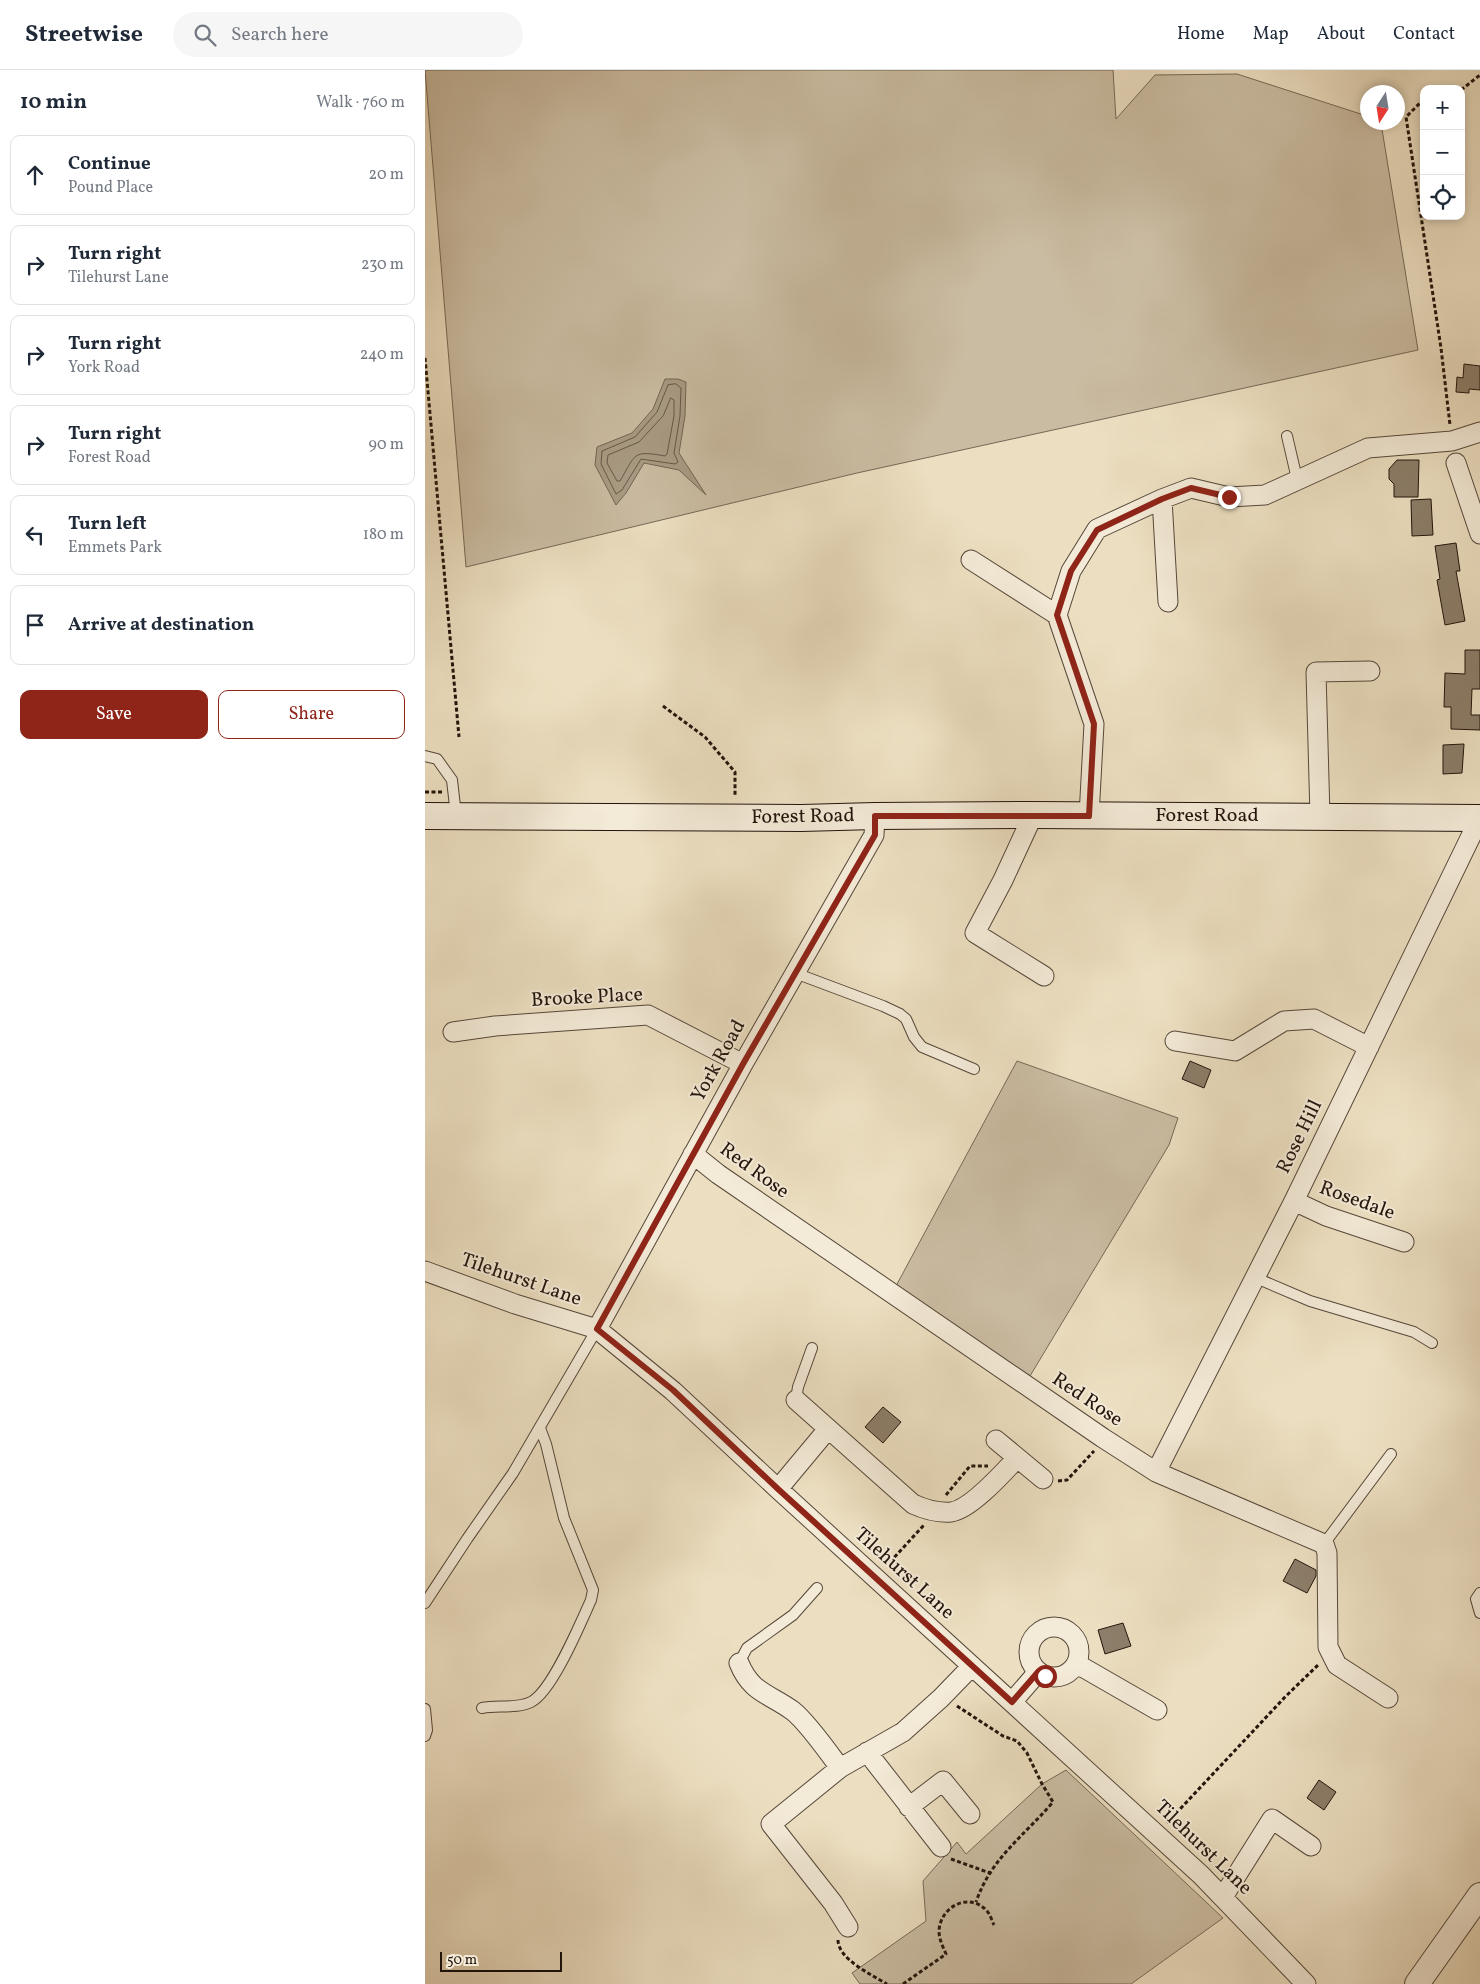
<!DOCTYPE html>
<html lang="en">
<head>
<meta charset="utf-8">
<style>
  :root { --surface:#fff; --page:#f6f6f7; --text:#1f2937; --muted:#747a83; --line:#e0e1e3; --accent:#8f2418 }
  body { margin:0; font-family:Vollkorn,serif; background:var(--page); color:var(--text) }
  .controls { position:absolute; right:15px; top:15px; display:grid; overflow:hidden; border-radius:10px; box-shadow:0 2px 8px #0003 }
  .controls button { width:45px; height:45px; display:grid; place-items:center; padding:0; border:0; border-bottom:1px solid var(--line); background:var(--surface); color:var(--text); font:25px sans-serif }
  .compass { position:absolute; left:935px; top:15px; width:45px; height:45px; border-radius:50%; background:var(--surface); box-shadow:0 2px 8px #0003; rotate:192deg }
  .scale { position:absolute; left:15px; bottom:12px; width:122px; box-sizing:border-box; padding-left:5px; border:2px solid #23140c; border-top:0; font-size:14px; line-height:18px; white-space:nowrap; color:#23140c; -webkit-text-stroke:4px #f3ead7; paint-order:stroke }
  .stop { position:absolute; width:15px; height:15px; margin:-11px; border:4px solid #8f2418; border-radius:50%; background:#fff }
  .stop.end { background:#8f2418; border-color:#fff; box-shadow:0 1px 5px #0008 }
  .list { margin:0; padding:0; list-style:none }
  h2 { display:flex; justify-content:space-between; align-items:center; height:65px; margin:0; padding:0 20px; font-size:21px }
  h2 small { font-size:16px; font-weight:400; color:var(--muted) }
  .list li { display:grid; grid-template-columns:32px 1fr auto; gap:15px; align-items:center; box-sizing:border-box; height:80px; margin:0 10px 10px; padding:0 10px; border:1px solid var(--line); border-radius:10px }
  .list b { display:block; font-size:19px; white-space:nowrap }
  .list p { margin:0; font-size:16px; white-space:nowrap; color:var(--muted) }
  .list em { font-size:16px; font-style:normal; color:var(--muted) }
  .actions { display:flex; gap:10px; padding:15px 20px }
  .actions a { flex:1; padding:11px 0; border:1px solid var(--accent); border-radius:10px; text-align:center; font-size:18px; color:var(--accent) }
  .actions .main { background:var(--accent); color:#fff }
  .icon { flex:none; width:28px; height:28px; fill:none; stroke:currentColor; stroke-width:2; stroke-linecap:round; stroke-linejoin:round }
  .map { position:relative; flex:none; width:1055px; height:1914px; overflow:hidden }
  header { display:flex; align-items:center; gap:30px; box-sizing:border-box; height:70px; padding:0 25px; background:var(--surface); border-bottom:1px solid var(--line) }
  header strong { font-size:24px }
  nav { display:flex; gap:28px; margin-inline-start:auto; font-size:18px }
  .search { width:350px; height:45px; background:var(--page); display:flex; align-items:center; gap:12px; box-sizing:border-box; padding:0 18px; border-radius:28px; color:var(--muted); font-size:19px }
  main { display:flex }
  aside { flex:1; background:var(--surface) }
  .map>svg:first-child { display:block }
</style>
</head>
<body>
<header>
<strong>Streetwise</strong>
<div class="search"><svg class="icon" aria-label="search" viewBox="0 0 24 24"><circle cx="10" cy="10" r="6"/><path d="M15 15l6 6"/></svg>Search here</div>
<nav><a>Home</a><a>Map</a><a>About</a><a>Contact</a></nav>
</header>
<main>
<aside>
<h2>10 min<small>Walk · 760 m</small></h2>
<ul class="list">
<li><svg class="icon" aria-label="ahead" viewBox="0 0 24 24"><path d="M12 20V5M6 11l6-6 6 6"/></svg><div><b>Continue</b><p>Pound Place</p></div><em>20 m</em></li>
<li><svg class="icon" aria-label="right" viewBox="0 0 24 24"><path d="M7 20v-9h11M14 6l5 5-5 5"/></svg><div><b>Turn right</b><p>Tilehurst Lane</p></div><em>230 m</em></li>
<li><svg class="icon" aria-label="right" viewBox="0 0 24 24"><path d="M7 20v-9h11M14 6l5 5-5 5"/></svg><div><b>Turn right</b><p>York Road</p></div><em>240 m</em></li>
<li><svg class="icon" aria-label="right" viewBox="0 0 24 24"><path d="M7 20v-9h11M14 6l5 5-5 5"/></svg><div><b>Turn right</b><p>Forest Road</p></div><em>90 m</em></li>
<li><svg class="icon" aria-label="left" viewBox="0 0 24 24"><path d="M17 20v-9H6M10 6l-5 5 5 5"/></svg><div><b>Turn left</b><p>Emmets Park</p></div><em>180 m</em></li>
<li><svg class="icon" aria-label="arrive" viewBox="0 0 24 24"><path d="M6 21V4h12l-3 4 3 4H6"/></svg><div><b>Arrive at destination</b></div></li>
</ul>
<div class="actions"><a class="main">Save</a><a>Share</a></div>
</aside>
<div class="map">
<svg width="1055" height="1914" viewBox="0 0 1055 1914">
  <rect width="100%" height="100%" fill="#ecdfc1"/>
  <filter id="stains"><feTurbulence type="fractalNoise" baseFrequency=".004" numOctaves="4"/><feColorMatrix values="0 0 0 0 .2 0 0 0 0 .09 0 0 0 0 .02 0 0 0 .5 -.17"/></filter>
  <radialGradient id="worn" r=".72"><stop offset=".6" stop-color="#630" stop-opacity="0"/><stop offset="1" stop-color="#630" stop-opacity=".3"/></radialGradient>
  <!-- green -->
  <path fill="#cabca2" stroke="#766857" d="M0,0H688L691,49L730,5L812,4L942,46V52L956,53L993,280L432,403L41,497Z
    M592,991L753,1048L744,1075L605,1306L471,1216Z
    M641,1700L798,1848L706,1914H435L427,1903L501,1851L498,1811L532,1772L541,1784L617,1714Z"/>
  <!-- water -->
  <path fill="#a89a83" stroke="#736453" d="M240,309H253L261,312L260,346L254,383L281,425L254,400L219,393L201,423L191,435L170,395L172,377L207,363L228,339Z"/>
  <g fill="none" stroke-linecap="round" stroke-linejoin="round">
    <!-- shore -->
    <path stroke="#665748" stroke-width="1" d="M251,314L256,318L255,346L249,383L253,392L250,394L216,389L197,420L191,424L176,394L177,381L210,367L232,342L243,315Z
      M246,328L249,330V346L242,384L240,386C207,380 211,384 195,411H192L182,393L183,385L214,372L238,346Z"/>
  </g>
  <!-- building -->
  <path fill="#8c7e6a" stroke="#23140c" d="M1039,294L1055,296V320L1044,319V323L1031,322L1032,307L1038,308Z
    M972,390H994L993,427H969V414L964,409V399Z
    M1006,429L1008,465L987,466L986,430Z
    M1031,473L1035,501H1031L1040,551L1020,555L1012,510L1015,509L1010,476Z
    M1040,580H1055V619H1047L1046,645H1055V660L1026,659V637H1019L1020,603L1040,604Z
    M1039,674L1037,703L1018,704V675Z
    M765,991L786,1000L779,1018L757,1009Z
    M458,1337L476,1352L458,1373L440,1357Z
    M870,1489L891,1500V1506L882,1523L858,1511Z
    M698,1553L706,1576L680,1584L673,1560Z
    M894,1710L911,1722L899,1740L882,1728Z"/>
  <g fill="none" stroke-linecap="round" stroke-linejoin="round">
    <!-- service casing -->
    <g stroke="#554739" stroke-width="12">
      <path id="service" d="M862,366L872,409
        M0,686L12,689L27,710L31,745
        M370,903L458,936L475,944L481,949L489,967L497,977L549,999
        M831,1208L885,1231L989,1262L1007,1273
        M371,1330L373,1317L387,1278
        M899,1474L966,1384
        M1055,1523L1051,1529L1055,1543
        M0,1533L42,1469L88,1403L172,1259
        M314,1593L322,1578L368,1545L392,1518
        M57,1638C72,1635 92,1639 106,1632C127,1622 156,1552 166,1530L168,1520L139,1448L121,1374L115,1358
        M0,1639L2,1660L0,1666"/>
    </g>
    <!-- minor casing -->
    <g stroke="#554739" stroke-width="21">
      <path id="minor" d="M1031,393L1055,464
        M737,429L743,532
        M546,490L632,545
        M608,745L578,810L550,863L619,906
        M664,746L669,654L632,545L646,501L672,459L737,429L766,418L804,427L840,425L943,378L1027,371L1055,362
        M895,746L891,602L945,601
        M28,962L70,956L223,945L318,994
        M750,971L810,981L859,951L889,949L944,977
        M268,1084L293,1104L678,1368L731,1402L899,1474L902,1483L903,1577L912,1595L963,1628
        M869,1131L901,1146L979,1172
        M0,1201L90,1234L172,1259L248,1321L353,1419L776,1805L881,1914
        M172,1259L318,994L449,765L450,746
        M371,1330L488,1434C501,1440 512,1443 526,1442C545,1440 579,1402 592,1388
        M571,1370L618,1409
        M731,1402L869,1131L1047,764V748
        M353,1419L403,1359
        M604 1582a25 25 0 1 1 50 0a25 25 0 1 1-50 0Z
        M314,1593C326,1623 345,1624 368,1641C382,1652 404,1683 415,1698L478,1662L516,1628L547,1596
        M652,1594L732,1640
        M587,1632L613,1602
        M442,1682L516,1777
        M415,1698L346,1754L408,1833L423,1857
        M484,1737L518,1711L545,1744
        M798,1827L847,1749L886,1776"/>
    </g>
    <!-- tertiary casing -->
    <g stroke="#554739" stroke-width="26">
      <path id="tertiary" d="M992,1914L1055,1825"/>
    </g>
    <!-- secondary casing -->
    <g stroke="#23140c" stroke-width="28">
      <path id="secondary" d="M0,746L376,748L450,746L608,745L1055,748"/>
    </g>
    <!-- path -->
    <path stroke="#23140c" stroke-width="3" stroke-dasharray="4 2.5" stroke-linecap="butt" d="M1036,20L1055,5
      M999,29L981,47L1016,278L1025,355
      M0,288L34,667
      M238,636L280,667L310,702V727
      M0,722H17
      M633,1411L642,1410L669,1381
      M521,1425L545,1396H563
      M465,1492L499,1455
      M532,1636L578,1666L592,1671L602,1683L617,1714L628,1732C599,1766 566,1788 551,1832
      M742,1753L860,1627L893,1595
      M526,1789L565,1803
      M413,1870C413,1889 447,1905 462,1914
      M478,1914L521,1884C518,1877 514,1869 514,1861C515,1837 544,1821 562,1841C565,1844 567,1851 569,1855"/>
    <!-- service -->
    <use href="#service" stroke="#f3ead7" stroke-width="10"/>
    <!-- minor -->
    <use href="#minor" stroke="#f3ead7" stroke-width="19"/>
    <!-- tertiary -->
    <use href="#tertiary" stroke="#f3ead7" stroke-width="24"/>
    <!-- secondary -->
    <use href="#secondary" stroke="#f3ead7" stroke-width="26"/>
  </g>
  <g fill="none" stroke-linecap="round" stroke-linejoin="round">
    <!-- route -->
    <path stroke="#8f2418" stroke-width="6" d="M620,1606L613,1602L587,1632L353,1419L248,1320L172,1259L318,994L450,765V746H664L669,654L632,545L646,501L672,460L737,429L766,418L804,427"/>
  </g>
  <g text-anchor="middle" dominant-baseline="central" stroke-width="4" stroke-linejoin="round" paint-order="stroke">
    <!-- street labels -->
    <g font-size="20" fill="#23140c" stroke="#f3ead7">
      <text x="782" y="746">Forest Road</text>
      <text transform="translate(378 747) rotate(-1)">Forest Road</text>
      <text transform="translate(162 928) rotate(-3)">Brooke Place</text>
      <text transform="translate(294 991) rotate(-61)">York Road</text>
      <text transform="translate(875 1067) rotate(-64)">Rose Hill</text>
      <text transform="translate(329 1101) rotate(36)">Red Rose</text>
      <text transform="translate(932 1131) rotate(20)">Rosedale</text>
      <text transform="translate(96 1210) rotate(19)">Tilehurst Lane</text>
      <text transform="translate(662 1330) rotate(34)">Red Rose</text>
      <text transform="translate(479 1504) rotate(42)">Tilehurst Lane</text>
      <text transform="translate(778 1778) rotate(44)">Tilehurst Lane</text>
    </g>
  </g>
  <rect width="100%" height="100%" filter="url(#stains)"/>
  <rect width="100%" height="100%" fill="url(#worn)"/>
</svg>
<div class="controls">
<button>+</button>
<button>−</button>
<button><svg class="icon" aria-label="locate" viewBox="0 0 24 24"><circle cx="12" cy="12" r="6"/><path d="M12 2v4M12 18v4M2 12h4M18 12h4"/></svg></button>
</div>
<svg class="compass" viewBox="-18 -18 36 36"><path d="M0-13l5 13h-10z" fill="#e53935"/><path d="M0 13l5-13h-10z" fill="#747a83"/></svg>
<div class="scale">50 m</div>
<div class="stop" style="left:620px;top:1606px"></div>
<div class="stop end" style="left:804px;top:427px"></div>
</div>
</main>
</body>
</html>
